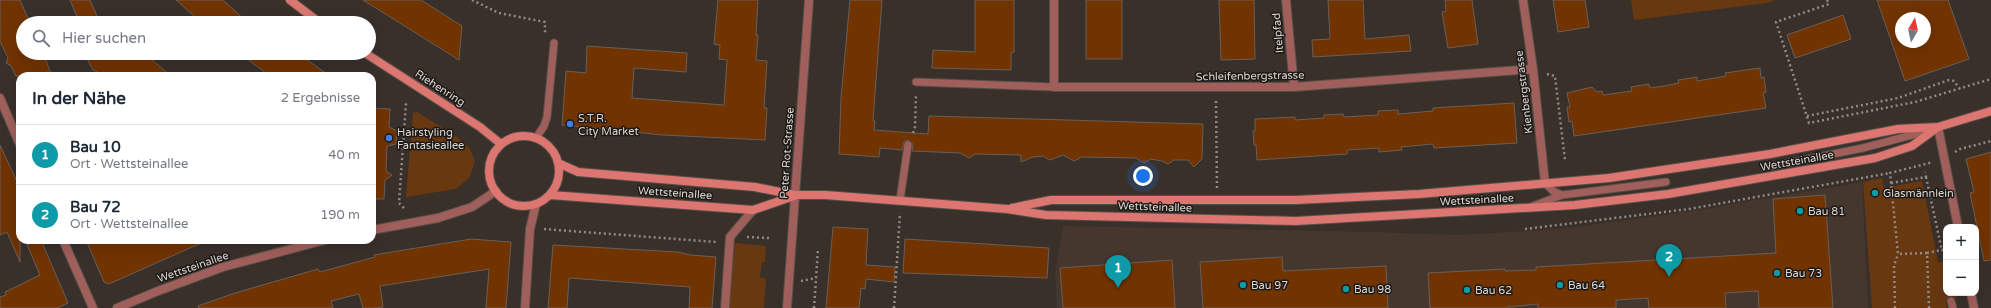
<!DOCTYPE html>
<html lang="de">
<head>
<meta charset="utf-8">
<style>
  :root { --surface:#fff; --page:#f2f2f3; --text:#1f2937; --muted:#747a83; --line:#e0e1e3; --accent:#111827 }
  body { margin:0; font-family:"Varela Round",sans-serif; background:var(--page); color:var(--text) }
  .controls { position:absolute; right:12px; bottom:12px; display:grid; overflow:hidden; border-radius:8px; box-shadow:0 4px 16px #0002 }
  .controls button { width:36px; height:36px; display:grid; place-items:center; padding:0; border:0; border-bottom:1px solid var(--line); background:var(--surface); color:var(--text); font:20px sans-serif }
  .compass { position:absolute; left:1895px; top:12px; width:36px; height:36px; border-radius:50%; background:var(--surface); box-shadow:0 4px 16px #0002; rotate:9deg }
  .you { position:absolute; left:1143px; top:176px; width:14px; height:14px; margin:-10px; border:3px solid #fff; border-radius:50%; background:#1a73e8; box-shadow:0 0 0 6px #1a73e833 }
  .badge { display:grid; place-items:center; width:26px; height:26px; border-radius:50%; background:var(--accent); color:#fff; font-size:13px; font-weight:700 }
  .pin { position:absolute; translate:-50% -33px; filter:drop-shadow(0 1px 2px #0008) }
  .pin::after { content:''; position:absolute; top:21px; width:14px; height:12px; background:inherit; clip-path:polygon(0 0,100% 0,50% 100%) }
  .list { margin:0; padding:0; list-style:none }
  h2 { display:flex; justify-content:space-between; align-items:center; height:52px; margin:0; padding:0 16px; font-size:17px }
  h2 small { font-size:13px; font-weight:400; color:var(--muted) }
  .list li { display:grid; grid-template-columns:26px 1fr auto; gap:12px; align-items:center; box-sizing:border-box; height:60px; padding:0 16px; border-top:1px solid var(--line) }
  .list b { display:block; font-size:15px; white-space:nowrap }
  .list p { margin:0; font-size:13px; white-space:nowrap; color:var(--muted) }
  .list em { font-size:13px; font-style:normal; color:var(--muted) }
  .icon { flex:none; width:22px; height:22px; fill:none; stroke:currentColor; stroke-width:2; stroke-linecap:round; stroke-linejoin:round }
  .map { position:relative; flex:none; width:1991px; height:308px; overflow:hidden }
  .search { position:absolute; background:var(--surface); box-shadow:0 4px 16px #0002; left:16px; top:16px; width:360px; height:44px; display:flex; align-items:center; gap:10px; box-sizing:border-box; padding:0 14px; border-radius:22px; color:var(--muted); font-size:15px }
  .panel { position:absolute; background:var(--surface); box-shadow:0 4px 16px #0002; left:16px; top:72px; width:360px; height:172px; border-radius:12px }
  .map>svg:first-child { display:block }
</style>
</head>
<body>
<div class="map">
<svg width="1991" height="308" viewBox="0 0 1991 308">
  <rect width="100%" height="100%" fill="#39302a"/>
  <!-- built -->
  <path fill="#45372d" d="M1862,182L1868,308H1057L1055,273L1063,226L1374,232L1460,235L1560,229L1693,211Z"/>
  <!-- green -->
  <path fill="#683810" d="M1631,0H1775L1767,3L1634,20Z
    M417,112L457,137L470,149L475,161L470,177L456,189L406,197L413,113Z
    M1882,178L1884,188L1922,181L1938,262H1946V293H1956L1957,298L1946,300L1947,308H1872L1863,182Z
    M734,243L766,246L765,262H762L760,277L766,279L764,308H729Z"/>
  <!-- building -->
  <path fill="#713300" stroke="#6a5f59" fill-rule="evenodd" d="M0,0H20L30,23H23V53H43L52,76H16L11,66L6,63L8,58L0,41Z
    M70,0H90L100,23H80Z
    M176,0H223L248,23H202Z
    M363,0H421L462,26L459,60Z
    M718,0H758L756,35H758L756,60L767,61L764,108H767L765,140L663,135L562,125L566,71L586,73L587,46L687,53L686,72L634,68L632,98L724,105L727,60L719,59L720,45L714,44Z
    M850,0H882L873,121H875L874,130L928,134L929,116L1203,124L1202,159L1194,167L1188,160H1174L1168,164L1162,161L1151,159L1144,163L1136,158L1082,157L1074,161L1063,155L1050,160L1043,156L1033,157L1021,162V155L975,154L969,158L960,153L912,151L913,144L908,140L904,142L902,150L880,148L879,157L839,154L841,98Z
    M975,0H1014V52L1011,53V70L932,68L933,50L975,52Z
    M1086,0H1122V59H1086Z
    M1219,0H1254L1255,59L1221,60Z
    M1328,0H1363L1365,39L1409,35L1411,51L1313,57L1312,40L1330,39Z
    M1445,0H1472L1478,44L1448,48L1442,12L1446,11Z
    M1553,0H1585L1589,27L1558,32Z
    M1877,0H1948L1969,59L1905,81ZM1901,18H1925V42H1901Z
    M1843,15L1851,39L1795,58L1787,35Z
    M84,53H144L171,76H106L93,70Z
    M239,53H297L330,76H270Z
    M1760,68L1761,78L1764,77L1766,92L1763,93L1766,108L1574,136L1572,121L1569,122L1567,107H1570L1567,93L1592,87L1597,92L1602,91L1603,95L1632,91L1631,87L1649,84L1650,88L1664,86L1679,83L1678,80L1697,77V81L1726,76L1725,73Z
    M1514,103L1517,143L1434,148L1433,144L1401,147L1402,150L1379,152V148L1347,150V154L1257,160L1256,145H1254L1253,131H1255V119L1295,117V120L1324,118V115L1343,114L1344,117L1378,115V111L1398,110V114L1433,111V108Z
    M372,108L390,109L389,127L397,131L396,144L387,146L386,171L392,175L385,180L384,199H372Z
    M0,145L20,188V262L7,232L0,235Z
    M1991,152V260L1984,261L1970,193L1974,192L1966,159Z
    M1825,195L1833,308H1759L1758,291L1725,293L1726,308H1649L1648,298L1616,300V308H1538V304L1507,307V308H1430L1428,273L1505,269V271L1536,270V267L1776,253L1773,199Z
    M833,227L868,229L866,265L895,267L894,282L866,279L865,289L861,288L859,308H826Z
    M471,239L511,242L506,308H486L489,269L380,286L383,307L374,308H363L359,294L331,301L333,308H199L198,306L235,293L318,269L320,272L375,257L374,255Z
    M905,239L1049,248L1047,278L903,273Z
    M25,240H41L68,303L57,308H0V297L6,295L5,292L40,275Z
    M86,240H208L109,284L104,282Z
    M553,245L678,252L691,255L716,257L712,308H689L690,287L569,278L567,308H548Z
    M1282,257L1283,271L1386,266L1388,308H1203L1200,262Z
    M1172,260L1175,308H1063L1060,268Z"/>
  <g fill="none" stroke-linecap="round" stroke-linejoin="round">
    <!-- lane casing -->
    <g stroke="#564e48" stroke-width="9">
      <path id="lane" d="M916,82L1054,87
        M536,138L544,126L547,117L554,43
        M1773,166L1863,148L1931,130
        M1545,183L1553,191L1562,195
        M900,200L908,145
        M1533,206L1562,195L1666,182
        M1951,301L1953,308"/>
    </g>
    <!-- street casing -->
    <g stroke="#564e48" stroke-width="10">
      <path id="street" d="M1054,0V87H1294L1533,69
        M1286,0L1294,87
        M1523,0L1533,69L1545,183
        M0,98L20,145
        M1938,127L1958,227
        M372,230L438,218L472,207L496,191
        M63,240L93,308
        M1971,293L1974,308
        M117,308L158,291L223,267L325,240
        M525,308L530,229L536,204
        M725,308L730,237L753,210
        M787,308L809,0"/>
    </g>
    <!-- secondary casing -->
    <g stroke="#564e48" stroke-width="10">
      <path id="secondary" d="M290,0L320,23
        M365,53L480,127L501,144
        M489 171a35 35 0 1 1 70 0a35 35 0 1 1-70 0Z
        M558,163L578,172L755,187L795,195H825L1007,209L1046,215L1296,221L1575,205L1668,194L1875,158L1912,146L1938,127
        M550,195L753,210L794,196
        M1012,208L1051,200H1296L1419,194L1609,178L1770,154L1898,129L1938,127L1991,111"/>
    </g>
    <!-- path -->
    <path stroke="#918a85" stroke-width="2.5" stroke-dasharray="2 3" stroke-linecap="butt" d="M472,0L499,13L545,22V34
      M1827,0L1829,4L1776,22L1809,123L1915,102L1991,79
      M1547,74L1555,76L1565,160
      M1216,101L1217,188
      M1807,116L1898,98L1949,80L1954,81L1960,89
      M913,133L915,127L916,94
      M1955,152L1960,149L1991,141
      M1926,177L1942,251
      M1891,183L1926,177L1925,172
      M404,208L399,203L406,103
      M544,229L716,242
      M1525,229L1689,209L1890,173
      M747,237L769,238
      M1927,253L1946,249
      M801,281L816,278
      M814,308L818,249
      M894,308L900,213
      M1895,308L1894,266L1898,254
      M1929,308L1927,253L1898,254L1890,173L1933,162"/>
    <!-- lane -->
    <use href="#lane" stroke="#a05f5b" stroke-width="7"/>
    <!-- street -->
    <use href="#street" stroke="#a05f5b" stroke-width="8"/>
    <!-- secondary -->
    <use href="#secondary" stroke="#dd7671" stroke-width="8"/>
  </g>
  <!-- markers -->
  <g fill="#3f7fe0" stroke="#1d1916" stroke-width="1.5">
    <circle cx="570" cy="124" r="4"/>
    <circle cx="389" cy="138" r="4"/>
  </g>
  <g fill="#0f9aa8" stroke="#1d1916" stroke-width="1.5">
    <circle cx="1875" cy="193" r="4"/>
    <circle cx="1800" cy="211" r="4"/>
    <circle cx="1777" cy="273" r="4"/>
    <circle cx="1243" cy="285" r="4"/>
    <circle cx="1560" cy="285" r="4"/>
    <circle cx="1346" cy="289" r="4"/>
    <circle cx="1467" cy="290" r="4"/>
  </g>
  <g text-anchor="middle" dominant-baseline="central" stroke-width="3" stroke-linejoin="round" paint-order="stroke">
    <!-- street labels -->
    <g font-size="11" fill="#dbd5d1" stroke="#1d1916">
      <text transform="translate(1278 33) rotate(-95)">Itelpfad</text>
      <text transform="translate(1250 76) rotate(-1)">Schleifenbergstrasse</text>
      <text transform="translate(440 88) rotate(33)">Riehenring</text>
      <text transform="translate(1524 92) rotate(-97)">Kienbergstrasse</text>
      <text transform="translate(787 153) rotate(-86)">Peter Rot-Strasse</text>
      <text transform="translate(1797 161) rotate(-10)">Wettsteinallee</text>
      <text transform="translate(675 193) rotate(4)">Wettsteinallee</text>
      <text transform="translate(1477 200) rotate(-3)">Wettsteinallee</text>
      <text transform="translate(1155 207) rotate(2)">Wettsteinallee</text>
      <text transform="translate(193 267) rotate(-19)">Wettsteinallee</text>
    </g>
    <!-- poi labels -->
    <g font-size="11" fill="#dbd5d1" stroke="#1d1916" text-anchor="start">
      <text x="578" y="118">S.T.R.<tspan x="578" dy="13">City Market</tspan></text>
      <text x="397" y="132">Hairstyling<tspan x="397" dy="13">Fantasieallee</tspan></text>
      <text x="1883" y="193">Glasmännlein</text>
      <text x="1808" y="211">Bau 81</text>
      <text x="1785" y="273">Bau 73</text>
      <text x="1251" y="285">Bau 97</text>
      <text x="1568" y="285">Bau 64</text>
      <text x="1354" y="289">Bau 98</text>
      <text x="1475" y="290">Bau 62</text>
    </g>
  </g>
</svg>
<div class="controls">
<button>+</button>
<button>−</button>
</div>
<svg class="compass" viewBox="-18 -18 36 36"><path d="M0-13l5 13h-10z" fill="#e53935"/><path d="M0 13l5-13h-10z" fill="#747a83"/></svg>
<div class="you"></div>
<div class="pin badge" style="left:1118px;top:288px;background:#0f9aa8">1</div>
<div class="pin badge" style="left:1669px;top:277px;background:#0f9aa8">2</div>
<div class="search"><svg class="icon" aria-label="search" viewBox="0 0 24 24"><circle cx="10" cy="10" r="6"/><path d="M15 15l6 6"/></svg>Hier suchen</div>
<section class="panel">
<h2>In der Nähe<small>2 Ergebnisse</small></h2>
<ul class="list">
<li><span class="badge" style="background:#0f9aa8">1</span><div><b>Bau 10</b><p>Ort · Wettsteinallee</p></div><em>40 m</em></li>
<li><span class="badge" style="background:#0f9aa8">2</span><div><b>Bau 72</b><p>Ort · Wettsteinallee</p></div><em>190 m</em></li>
</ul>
</section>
</div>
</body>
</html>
